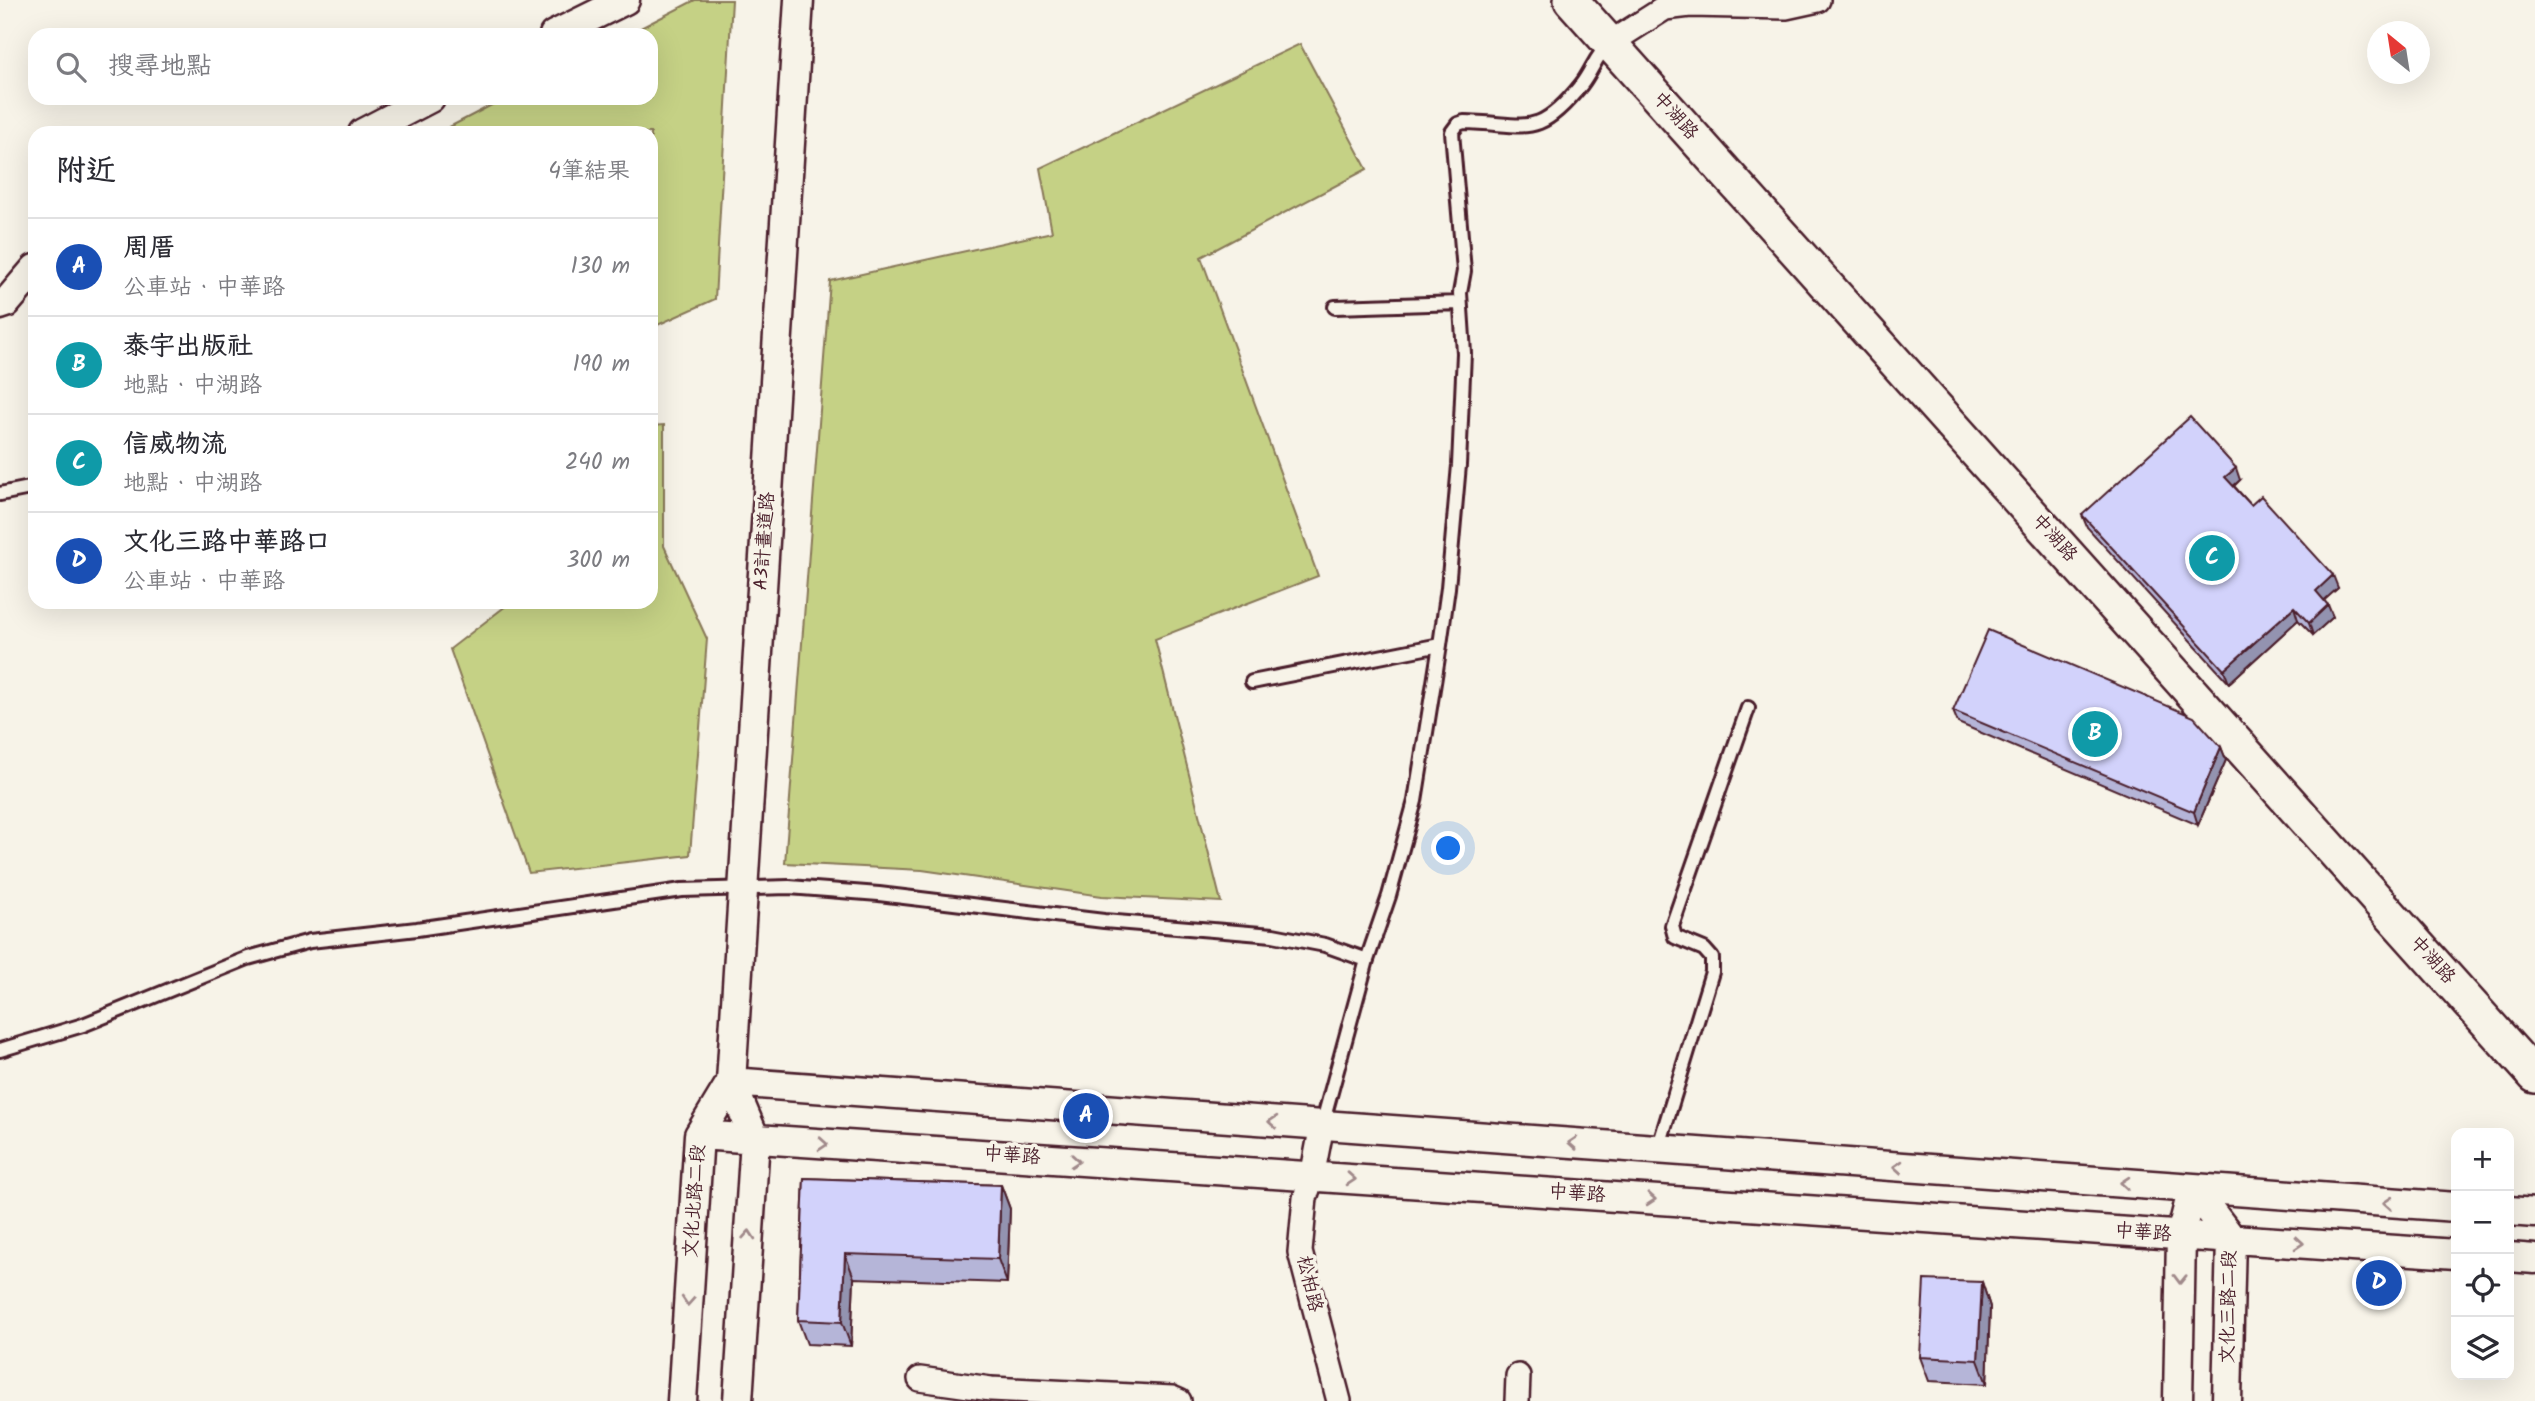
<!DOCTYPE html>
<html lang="zh-TW">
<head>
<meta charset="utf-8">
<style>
  :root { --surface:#fff; --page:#f7f7f7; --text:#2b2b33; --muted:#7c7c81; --line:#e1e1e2; --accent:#d1495b }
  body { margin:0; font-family:Kalam,"LXGW WenKai TC",sans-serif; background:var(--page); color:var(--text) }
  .controls { position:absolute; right:21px; bottom:21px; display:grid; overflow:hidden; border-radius:14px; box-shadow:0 7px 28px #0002 }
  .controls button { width:63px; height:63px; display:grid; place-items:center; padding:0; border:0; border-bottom:2px solid var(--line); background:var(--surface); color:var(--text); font:35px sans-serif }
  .compass { position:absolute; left:2367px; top:21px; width:63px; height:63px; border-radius:50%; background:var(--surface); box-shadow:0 7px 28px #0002; rotate:330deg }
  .you { position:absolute; left:1449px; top:849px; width:24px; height:24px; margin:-18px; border:5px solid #fff; border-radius:50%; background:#1a73e8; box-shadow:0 0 0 10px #1a73e833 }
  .badge { display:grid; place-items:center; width:46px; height:46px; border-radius:50%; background:var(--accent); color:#fff; font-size:23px; font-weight:700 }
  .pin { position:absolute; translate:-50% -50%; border:4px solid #fff; box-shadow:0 2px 7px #0006 }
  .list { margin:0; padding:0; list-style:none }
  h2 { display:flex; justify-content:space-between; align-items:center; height:91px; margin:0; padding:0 28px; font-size:30px }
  h2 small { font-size:23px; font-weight:400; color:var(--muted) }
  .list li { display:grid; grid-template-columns:46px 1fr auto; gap:21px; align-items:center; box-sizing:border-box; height:98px; padding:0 28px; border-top:2px solid var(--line) }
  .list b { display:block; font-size:26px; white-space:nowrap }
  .list p { margin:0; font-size:23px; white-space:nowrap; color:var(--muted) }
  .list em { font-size:23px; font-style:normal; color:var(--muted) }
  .icon { flex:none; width:38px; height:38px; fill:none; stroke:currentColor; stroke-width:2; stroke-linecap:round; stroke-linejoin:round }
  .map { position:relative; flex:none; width:2535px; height:1401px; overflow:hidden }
  .search { position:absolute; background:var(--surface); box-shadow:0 7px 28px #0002; left:28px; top:28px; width:630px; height:77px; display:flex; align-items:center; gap:18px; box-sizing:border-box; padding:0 24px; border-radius:21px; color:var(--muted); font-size:26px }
  .panel { position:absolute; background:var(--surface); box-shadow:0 7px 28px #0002; left:28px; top:126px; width:630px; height:483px; border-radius:21px }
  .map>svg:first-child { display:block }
</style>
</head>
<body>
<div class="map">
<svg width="2535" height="1401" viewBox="0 0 2535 1401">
  <rect width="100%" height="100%" fill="#f7f3e8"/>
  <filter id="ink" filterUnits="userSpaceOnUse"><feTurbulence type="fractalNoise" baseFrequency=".0143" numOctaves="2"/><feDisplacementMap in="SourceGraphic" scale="14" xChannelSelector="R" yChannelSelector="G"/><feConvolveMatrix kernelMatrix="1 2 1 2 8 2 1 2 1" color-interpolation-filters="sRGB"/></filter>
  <g filter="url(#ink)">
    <!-- green -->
    <path fill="#c5d185" stroke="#887858" stroke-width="2" d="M695,0H732L715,299L651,328V133H438L505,98H651V35H627Z
      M1300,44L1367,169L1201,257L1318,576L1155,639L1221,902L1102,896L922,870L785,863L830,281L1052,232L1040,168Z
      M664,425V546L707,639L690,855L529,873L450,649L511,602H651V426Z"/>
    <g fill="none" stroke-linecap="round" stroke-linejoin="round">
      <!-- service casing -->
      <g stroke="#4a1f2b" stroke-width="18">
        <path id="service" d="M1335,307L1460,303
          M0,494L35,487
          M1252,682L1440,645
          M1367,960L1389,896L1415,801L1440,645L1448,588L1459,465L1464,353L1460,293L1464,271L1452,132L1458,124L1464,122C1526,123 1536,141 1581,85C1592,71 1596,55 1609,44
          M0,1050L83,1025L248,958L310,941L417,929L682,890L789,887L879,894L1104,921L1273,935L1325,945L1367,960L1322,1125
          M1658,1149L1712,972V958L1704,949L1675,937L1672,926L1748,708"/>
      </g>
      <!-- minor casing -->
      <g stroke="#4a1f2b" stroke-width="28">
        <path id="minor" d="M1610,43L1665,8L1690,5L1786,7L1818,0
          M1322,1125L1312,1177L1305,1198L1300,1252L1339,1401
          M920,1379L991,1389L1172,1398L1179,1401
          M1517,1401L1518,1376"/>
      </g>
      <!-- tertiary casing -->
      <g stroke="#4a1f2b" stroke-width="33">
        <path id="tertiary" d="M554,35L625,0
          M363,133L430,98
          M0,305L6,303L35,269
          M731,1082L2456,1207
          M699,1135L2456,1254
          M2193,1188L2231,1238L2227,1401
          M2509,1211L2535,1213
          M2509,1257L2535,1259
          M682,1401L699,1135L731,1082
          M738,1401L755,1139L731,1082L799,0
          M2178,1401L2181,1235L2193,1188"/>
      </g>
      <!-- secondary casing -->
      <g stroke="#4a1f2b" stroke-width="38">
        <path id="secondary" d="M1571,0L2535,1076"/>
      </g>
      <!-- service -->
      <use href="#service" stroke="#f7f3e8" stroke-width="12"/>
      <!-- minor -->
      <use href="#minor" stroke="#f7f3e8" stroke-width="23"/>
      <!-- tertiary -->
      <use href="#tertiary" stroke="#f7f3e8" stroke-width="28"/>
      <!-- secondary -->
      <use href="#secondary" stroke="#f7f3e8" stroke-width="33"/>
    </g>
    <!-- wall -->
    <path fill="#b5b5d8" stroke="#4a1f2b" stroke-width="2" d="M2240,480L2234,486L2251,505L2338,588L2324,600L2333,617L2313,635L2298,620L2229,683L2087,527L2082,515Z
      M1953,711L2221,747L2226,760L2198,825L1958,723Z
      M804,1178L1001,1185L1010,1209L1007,1283L854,1278L851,1346L807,1344L798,1320Z
      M1982,1282L1990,1307L1987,1384L1929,1381L1920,1357Z"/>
    <!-- shaded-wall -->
    <path fill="#9393b0" stroke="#4a1f2b" stroke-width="2" d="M2236,468L2240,480L2230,489L2225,477Z
      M2333,575L2338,588L2320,604L2316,591Z
      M2328,605L2333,617L2313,635L2309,623Z
      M2294,607L2298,620L2229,683L2224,670Z
      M2221,747L2226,760L2198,825L2194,812Z
      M1001,1185L1010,1209L1007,1283L998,1259Z
      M845,1254L854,1278L851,1346L842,1322Z
      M1982,1282L1990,1307L1987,1384L1978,1360Z"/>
    <!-- building -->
    <path fill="#d2d2fb" stroke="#4a1f2b" stroke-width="2" d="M2190,417L2236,468L2225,477L2251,505L2261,496L2333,575L2316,591L2328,605L2309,623L2294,607L2224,670L2082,515Z
      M1988,630L2194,717L2221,747L2194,812L1953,711Z
      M804,1178L1001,1185L998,1259L845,1254L842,1322L798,1320Z
      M1924,1280L1982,1282L1978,1360L1920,1357Z"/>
    <!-- one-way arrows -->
    <defs><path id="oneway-chevron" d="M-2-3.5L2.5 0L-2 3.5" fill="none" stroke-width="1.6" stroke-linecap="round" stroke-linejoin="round" transform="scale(1.75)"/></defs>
    <g stroke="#a0898a">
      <use href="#oneway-chevron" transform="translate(1273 1122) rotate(-176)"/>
      <use href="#oneway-chevron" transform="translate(1573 1143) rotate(-176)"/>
      <use href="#oneway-chevron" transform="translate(823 1144) rotate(4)"/>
      <use href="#oneway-chevron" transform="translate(1075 1161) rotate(4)"/>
      <use href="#oneway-chevron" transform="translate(1898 1167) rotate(-176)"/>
      <use href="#oneway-chevron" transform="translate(1351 1179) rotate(4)"/>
      <use href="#oneway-chevron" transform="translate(2125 1183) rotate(-176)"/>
      <use href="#oneway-chevron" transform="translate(1651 1199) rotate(4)"/>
      <use href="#oneway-chevron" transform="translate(2388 1203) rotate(-176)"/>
      <use href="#oneway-chevron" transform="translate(749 1235) rotate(-86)"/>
      <use href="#oneway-chevron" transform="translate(2299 1243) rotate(4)"/>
      <use href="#oneway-chevron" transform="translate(2180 1279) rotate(91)"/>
      <use href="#oneway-chevron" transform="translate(688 1301) rotate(94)"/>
    </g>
  </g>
  <g text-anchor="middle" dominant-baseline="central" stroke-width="7" stroke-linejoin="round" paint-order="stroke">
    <!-- street labels -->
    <g font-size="19" fill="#4a1f2b" stroke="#f7f3e8">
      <text transform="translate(1675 116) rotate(48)">中湖路</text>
      <text transform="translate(2054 538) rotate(48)">中湖路</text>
      <text transform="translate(765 541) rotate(-86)">A3計畫道路</text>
      <text transform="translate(2432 960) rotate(48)">中湖路</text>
      <text transform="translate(1012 1156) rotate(4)">中華路</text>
      <text transform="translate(1577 1194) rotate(4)">中華路</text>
      <text transform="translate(695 1201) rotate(-86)">文化北路二段</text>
      <text transform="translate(2143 1233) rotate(4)">中華路</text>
      <text transform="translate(1309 1284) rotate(77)">松柏路</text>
      <text transform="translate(2229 1307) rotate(-89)">文化三路二段</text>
    </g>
  </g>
</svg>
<div class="controls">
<button>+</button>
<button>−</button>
<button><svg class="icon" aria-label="locate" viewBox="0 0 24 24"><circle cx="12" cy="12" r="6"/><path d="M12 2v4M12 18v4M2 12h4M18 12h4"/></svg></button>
<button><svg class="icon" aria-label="layers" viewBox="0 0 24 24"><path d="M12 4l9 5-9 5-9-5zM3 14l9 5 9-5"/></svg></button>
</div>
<svg class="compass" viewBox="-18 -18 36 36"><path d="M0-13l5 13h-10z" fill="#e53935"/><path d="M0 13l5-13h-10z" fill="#7c7c81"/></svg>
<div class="you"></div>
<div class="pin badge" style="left:1086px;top:1116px;background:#1a4fb4">A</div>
<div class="pin badge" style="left:2095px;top:734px;background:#0f9aa8">B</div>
<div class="pin badge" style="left:2212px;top:558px;background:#0f9aa8">C</div>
<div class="pin badge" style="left:2379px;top:1283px;background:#1a4fb4">D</div>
<div class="search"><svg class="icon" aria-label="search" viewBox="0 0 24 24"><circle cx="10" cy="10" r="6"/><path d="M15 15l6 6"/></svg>搜尋地點</div>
<section class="panel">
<h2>附近<small>4筆結果</small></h2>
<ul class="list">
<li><span class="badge" style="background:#1a4fb4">A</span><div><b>周厝</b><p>公車站 · 中華路</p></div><em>130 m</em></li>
<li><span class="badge" style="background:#0f9aa8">B</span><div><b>泰宇出版社</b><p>地點 · 中湖路</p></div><em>190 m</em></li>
<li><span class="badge" style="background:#0f9aa8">C</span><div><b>信威物流</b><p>地點 · 中湖路</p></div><em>240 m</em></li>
<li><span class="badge" style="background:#1a4fb4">D</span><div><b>文化三路中華路口</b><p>公車站 · 中華路</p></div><em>300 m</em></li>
</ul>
</section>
</div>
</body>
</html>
